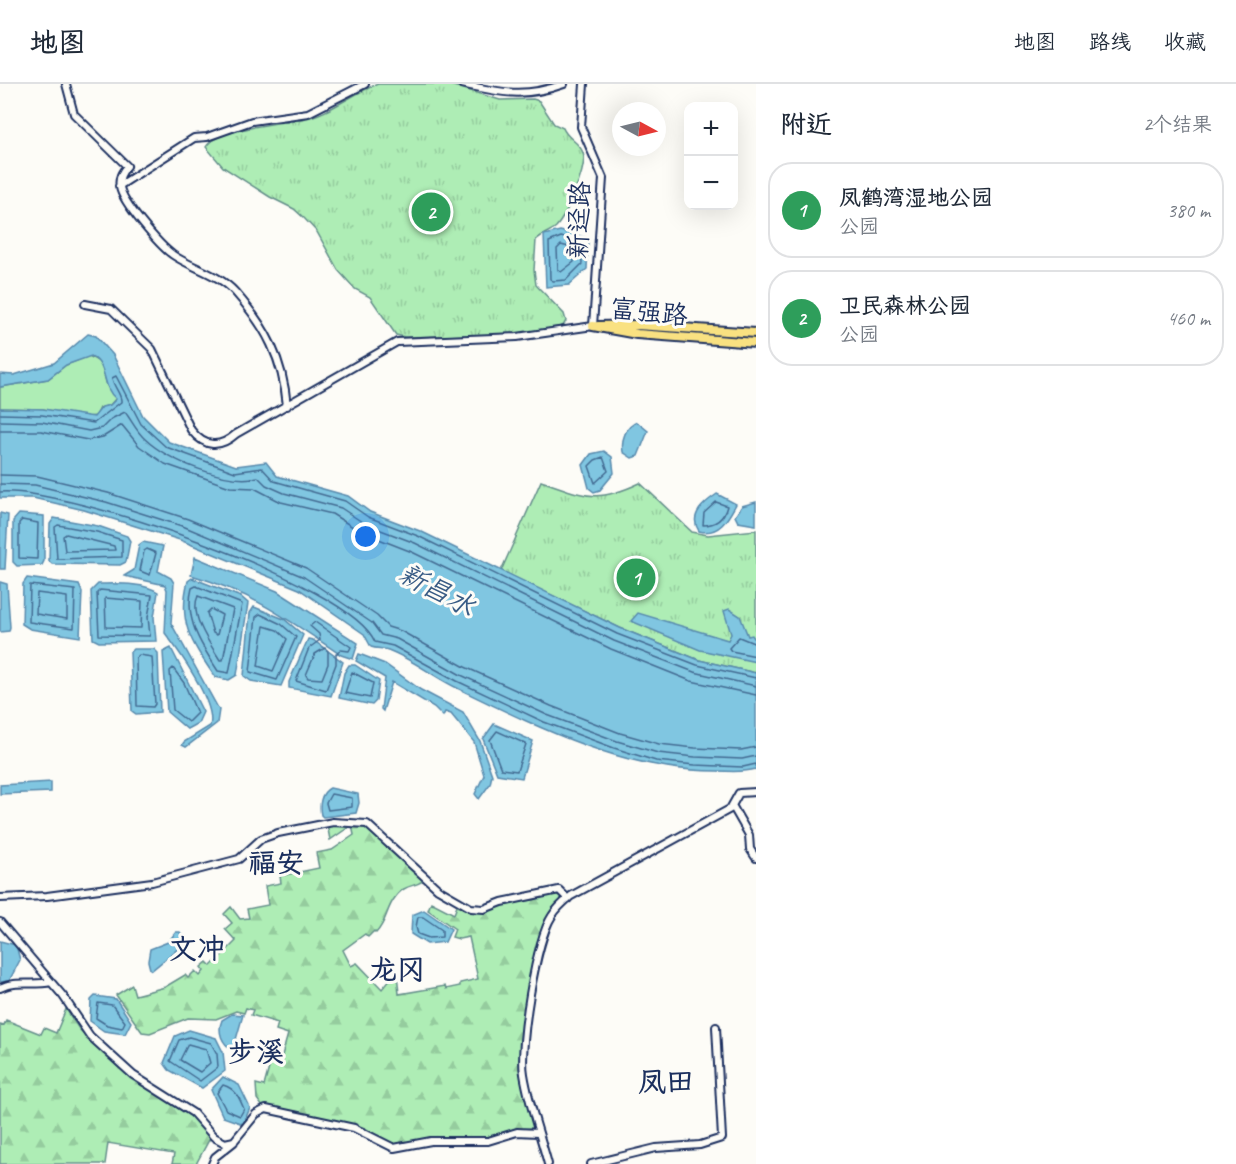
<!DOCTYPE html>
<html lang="zh">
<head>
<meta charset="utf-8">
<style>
  :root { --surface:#fff; --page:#f6f6f7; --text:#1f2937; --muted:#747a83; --line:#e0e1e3; --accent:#1b2f5e }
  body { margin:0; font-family:Caveat,"LXGW WenKai TC",sans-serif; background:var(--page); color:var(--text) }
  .controls { position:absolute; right:18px; top:18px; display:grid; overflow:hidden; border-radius:12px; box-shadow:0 6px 24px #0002 }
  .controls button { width:54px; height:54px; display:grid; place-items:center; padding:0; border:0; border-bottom:2px solid var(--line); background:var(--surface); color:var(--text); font:30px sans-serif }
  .compass { position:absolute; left:612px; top:18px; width:54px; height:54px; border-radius:50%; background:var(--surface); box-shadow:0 6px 24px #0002; rotate:97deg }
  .you { position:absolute; left:366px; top:453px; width:21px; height:21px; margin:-15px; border:4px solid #fff; border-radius:50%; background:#1a73e8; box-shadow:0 0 0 9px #1a73e833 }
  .badge { display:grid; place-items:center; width:39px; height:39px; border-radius:50%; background:var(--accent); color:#fff; font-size:20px; font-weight:700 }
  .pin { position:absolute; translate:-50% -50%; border:3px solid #fff; box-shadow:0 2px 6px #0006 }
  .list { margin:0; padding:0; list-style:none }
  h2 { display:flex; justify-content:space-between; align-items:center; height:78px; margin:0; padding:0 24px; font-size:26px }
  h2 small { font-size:20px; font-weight:400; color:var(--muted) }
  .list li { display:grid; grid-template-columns:39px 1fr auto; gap:18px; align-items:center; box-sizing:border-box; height:96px; margin:0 12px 12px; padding:0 12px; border:2px solid var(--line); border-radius:24px }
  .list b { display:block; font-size:22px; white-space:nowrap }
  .list p { margin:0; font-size:20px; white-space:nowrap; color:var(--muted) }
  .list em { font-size:20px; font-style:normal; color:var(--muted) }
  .map { position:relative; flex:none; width:756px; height:1080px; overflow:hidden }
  header { display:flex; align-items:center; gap:36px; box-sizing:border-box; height:84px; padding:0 30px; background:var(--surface); border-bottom:2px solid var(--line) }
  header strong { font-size:28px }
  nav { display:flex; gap:33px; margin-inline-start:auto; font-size:21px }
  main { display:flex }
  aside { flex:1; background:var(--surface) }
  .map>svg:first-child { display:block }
</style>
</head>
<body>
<header>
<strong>地图</strong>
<nav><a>地图</a><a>路线</a><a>收藏</a></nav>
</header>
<main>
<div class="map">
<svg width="756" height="1080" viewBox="0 0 756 1080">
  <defs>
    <pattern id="forest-firs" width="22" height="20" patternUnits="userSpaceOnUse" patternTransform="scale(1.5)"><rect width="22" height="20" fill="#aeedb5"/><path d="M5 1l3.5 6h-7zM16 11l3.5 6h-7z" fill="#95cc9e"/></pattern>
    <pattern id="park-tufts" width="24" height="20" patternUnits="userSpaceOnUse" patternTransform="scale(1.5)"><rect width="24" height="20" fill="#aeedb5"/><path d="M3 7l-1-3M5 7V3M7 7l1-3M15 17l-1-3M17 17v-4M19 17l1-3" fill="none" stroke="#95cc9e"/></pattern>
  </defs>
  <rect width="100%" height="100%" fill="#fdfcf7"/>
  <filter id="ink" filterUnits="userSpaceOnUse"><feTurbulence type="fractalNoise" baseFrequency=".0167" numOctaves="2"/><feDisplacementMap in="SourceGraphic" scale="12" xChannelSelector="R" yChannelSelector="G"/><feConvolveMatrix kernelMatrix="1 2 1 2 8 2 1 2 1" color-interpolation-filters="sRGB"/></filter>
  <g filter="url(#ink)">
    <!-- green -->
    <path fill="#aeedb5" stroke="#648e8a" stroke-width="1.5" d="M89,272L101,279L107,302L116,314L110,321L100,324L96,332L87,333L43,325L0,324V303L48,295L66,281Z"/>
    <!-- forest -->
    <path fill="url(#forest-firs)" stroke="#648e8a" stroke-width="1.5" d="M327,740L365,741L425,795C417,804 405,798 394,815C386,826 387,837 376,849L374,847L368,853L365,850L343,866L351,882L357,879L382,905L392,893L389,891L393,886L397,889L399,910L445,902L446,905L460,902V899L478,895L469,853L459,855L452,853L455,845L428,826L431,818L454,830L457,822L476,828L505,818L534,816L547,810L563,811L564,817L552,829L533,882L522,989L534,1044L517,1045L489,1054L431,1053L401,1061H390L365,1044L354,1041L294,1027L263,1023L257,1015L256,1000L264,1002L272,973L281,975L288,950L276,946L278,939L251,931L253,926L246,924L244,929L236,927L216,935L188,934L150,949L142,948L116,911L132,901L135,911L165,903L185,891L188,894L195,887L200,892L204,887L201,883L207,878L211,882L236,857L225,845L232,839L224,830L231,823L240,835L249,834L247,825L268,821L265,802L281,799L280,792L319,784L316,769L332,766L354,751L352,741L330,756Z
      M66,925L79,945L118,983L194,1034L210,1054L196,1080H172L174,1070L108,1059L105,1080H0V940L4,941L6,936L41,950L44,944L56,949Z"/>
    <!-- park -->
    <path fill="url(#park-tufts)" stroke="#648e8a" stroke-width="1.5" d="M378,0H447L500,16L533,15L539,17L554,40L563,44C567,55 580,58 583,69C588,83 566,132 556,143C550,148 542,150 536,156L534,186L536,201L564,230L566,237L563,242L518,250L405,253L396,251L370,213L355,205L338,186L317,148L304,134L294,125L270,113L223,83L206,63C215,45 283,39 302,35C330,30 352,9 378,0Z
      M541,397C586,412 595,420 640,399L692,448L708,451L756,446V589L699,576L620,544L501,487Z"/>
    <!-- water -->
    <path fill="#80c6e1" stroke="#588aad" stroke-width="1.5" d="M560,147L588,154L587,185L569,201L546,203L544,151Z
      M88,250L96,252L113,271L143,332L169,358L236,382L266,378L277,392L348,412L370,428L420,447L620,544L699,576L756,589V685C742,689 730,687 716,687C624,687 537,643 457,604C434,593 412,575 388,566C383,564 377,565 371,563L364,550L299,505L180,456L84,426L33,414H0V324L43,325L94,333L102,323L110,321L116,315C101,303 109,282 91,272L66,281L48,295L0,303V290L14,291L54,279Z
      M637,338L648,347L638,372L632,374L623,368C621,356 625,343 637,338Z
      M604,367L612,373L614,389L600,406L594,408L589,404L583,381L591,370Z
      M717,410L736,420C728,435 719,452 699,447C688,431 705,418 717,410Z
      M756,418V441L738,438L735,432L742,422Z
      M0,429L8,431L5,485H0Z
      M19,430L44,432V477L42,481L17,482L13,478V437Z
      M54,434L98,442L127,452L130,457L126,478L120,481L52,480L49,477L50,440Z
      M143,458L163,462L158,487L171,494L174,499L171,539L219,626L217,639L186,663L182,661L184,658L210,642C217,620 178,566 165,549L167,506L165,501L124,492L134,486L139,461Z
      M195,473L277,507L358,559L353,575L341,571C289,536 253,509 191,491Z
      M27,494L79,501L82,508L80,553L30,545L22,540L23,500Z
      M192,494L241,513L248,519L237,591L229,596L215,593C192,559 177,539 188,497Z
      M0,498L7,500L10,543L9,547L0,548Z
      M98,500C116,500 143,498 158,508L154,533L156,557L99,558L93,555L91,507Z
      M254,523L284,535L303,551L281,602L251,597L244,592L250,529Z
      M729,525L740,532L748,552L752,551L756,557V578L700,566L631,537L638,529L728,556L731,550L724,527Z
      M308,555L313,556L343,578L331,612L289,604V598Z
      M171,564L203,628L198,639L187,645L167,628L163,568Z
      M133,565H154L158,569L160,628L136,630L132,627L130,568Z
      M359,570L385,580L421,606L463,628L480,657L492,691L490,700L479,715L475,710L484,691L474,658L451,630L445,628L443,632L434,623L392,598L383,627L381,625L385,594L356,577Z
      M349,581H355L379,597L376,617L372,621L339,614L344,589Z
      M494,640L533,657L522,694L497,690L483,655Z
      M51,698V708L0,710V701Z
      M330,704L358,710L359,719L356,729L323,733L321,731C319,722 320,709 330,704Z
      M424,826L451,845L445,858L427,860L411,850L412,831Z
      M176,848H180L186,858L152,886L150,885L148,877L150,865L168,858Z
      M0,857L16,861L20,876L9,897L0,898Z
      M95,912L116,915L131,938L125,950L104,947L90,937L91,916Z
      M232,930L243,931L233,966C222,960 217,948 222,936Z
      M189,946L216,954L223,968L225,987L202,1004L169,986L164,979L175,952Z
      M223,993L239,1001L250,1024L243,1040L223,1033L211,1006Z"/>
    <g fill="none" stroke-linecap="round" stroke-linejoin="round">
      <!-- shore -->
      <path stroke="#436b92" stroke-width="1.5" d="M561,153L581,158L582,180L566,196L553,197L550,195L549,158Z
        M561,161L573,164L574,178L561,188L558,186L557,165Z
        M0,330L42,331L94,339L121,318C122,310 113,303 112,294L116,292L141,340L166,363L235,388L262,384L274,397L345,417L368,433L418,452L617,550L697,581L756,594
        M0,337L42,338L89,347L102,344L111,335L125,328C132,337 136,347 145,355C167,376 227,401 258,393L266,401L284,409L341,424L365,440L415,459L614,557L694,588L756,602
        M0,347H41L88,356L103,353L122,341L139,362L165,380L230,403L254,404L281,418L332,430L361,448L412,468L611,565L691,597L756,611
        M603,373L608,387L595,399L589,382L595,376Z
        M0,391L37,392L108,409L188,435L306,484L377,532L388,543L401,547L465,583L551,622L620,649L659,660L695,664L741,666L756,663
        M0,400L35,401L106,418L185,443L304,493L372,539L381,551L397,555L461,591L547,631L617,657L658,669L695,673L742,675L756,672
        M0,408C66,403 351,499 375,558L393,562L457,597L544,638L614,664L656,677L695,681L743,683L756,680
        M716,418L727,422C724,434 716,441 703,441L704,429Z
        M22,436L38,439L37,475L19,474V439Z
        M58,441L97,448L122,456V473L57,475L55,443Z
        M66,450L114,462L115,466L65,467L63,452Z
        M147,465L156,469L150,491L140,487L144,467Z
        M30,501L75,506L74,544L29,538Z
        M196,502L242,520L229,589L218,587C201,561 184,535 192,504Z
        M100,506L152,511L148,533L150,552L99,551L97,509Z
        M37,509L67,513V535L36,530Z
        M198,512L233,525L223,576H220C210,560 189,531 198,512Z
        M105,514L142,517L141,544L106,543Z
        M211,525L222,531L217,551L213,549L207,529Z
        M260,530L281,540L296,553L277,596L250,588L256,533Z
        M315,538L351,563L349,567L341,566L336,570V580L326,606L296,597L309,564L320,556L319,550L310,542Z
        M264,542L277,546L287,555L273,587L258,582Z
        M756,560L739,553L729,564L731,567L756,572
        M325,564L328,567V580L322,595L308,594L306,591L315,570Z
        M139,571L152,573L155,620L153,623L137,622L136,574Z
        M173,584L184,599L197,629L188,638L173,626L170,587Z
        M352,588L373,599L370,614L345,609Z
        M497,647L526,660L517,687L501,685L490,656Z
        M331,710L352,714V723L328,726L326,719Z
        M418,833H423L442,846V853L429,854L418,850L416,843Z
        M98,919L112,921L125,938L122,944L107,941L96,934Z
        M189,953L211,959L217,970L218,983L200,997L170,977L179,956Z
        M188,960L206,965L210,979L200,988L180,976Z
        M223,1001C236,1005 239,1013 244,1025L240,1032L226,1026L217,1009Z"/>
      <!-- minor casing -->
      <g stroke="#1b2f5e" stroke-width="10">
        <path id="minor" d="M66,0L74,30L127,82C122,88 118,94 120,103C122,118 160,162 173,171C192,184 219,190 235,208C266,243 283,275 287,322
          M462,0C501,9 525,14 564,0
          M119,102L194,54L207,53L252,37L308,29L365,0
          M85,220L111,225L152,265L191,346C205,364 220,364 236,350L397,258L517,253L593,242L603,94L581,43L584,0
          M733,723L749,751L750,765L756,774
          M0,814L47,812L152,798L239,775L261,755L278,749L333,738L367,740L438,805L471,824L484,825L502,818L559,806L568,815
          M0,838L63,912L90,952L133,991L193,1029L214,1053L225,1059L234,1057L256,1030L266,1025L354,1044L394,1064L431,1057H488L517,1048L538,1049
          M0,904C16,896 33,902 51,898
          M212,1080L215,1073L234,1058
          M548,1080C540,1050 529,1021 524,990C519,962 536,856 552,832C556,825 565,817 571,812L730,725L739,709L756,708
          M591,1080L656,1064L700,1061L722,1054L716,943"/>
      </g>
      <!-- major casing -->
      <g stroke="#1b2f5e" stroke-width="12">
        <path id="major" d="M593,242L637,250L756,259
          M598,242L637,241L756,249"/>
      </g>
      <!-- minor -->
      <use href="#minor" stroke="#fdfcf7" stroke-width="6"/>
      <!-- major -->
      <use href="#major" stroke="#f9e181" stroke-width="8"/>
    </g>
  </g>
  <g text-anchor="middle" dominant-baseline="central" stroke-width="6" stroke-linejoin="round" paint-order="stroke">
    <!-- street labels -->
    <g font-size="26" fill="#1b2f5e" stroke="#fdfcf7">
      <text transform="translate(579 136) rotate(-88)">新迳路</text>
      <text transform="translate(649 228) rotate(6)">富强路</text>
    </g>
    <!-- water labels -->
    <g font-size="27" font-style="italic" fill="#395c85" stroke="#fdfcf7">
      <text transform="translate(437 506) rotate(28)">新昌水</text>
    </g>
    <!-- quarter labels -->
    <g font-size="28" font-weight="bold" fill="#1b2f5e" stroke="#fdfcf7">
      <text x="276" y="778">福安</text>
      <text x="197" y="864">文冲</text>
      <text x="397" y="885">龙冈</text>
      <text x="256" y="967">步溪</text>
      <text x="666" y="997">凤田</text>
    </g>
  </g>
</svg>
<div class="controls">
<button>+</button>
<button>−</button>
</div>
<svg class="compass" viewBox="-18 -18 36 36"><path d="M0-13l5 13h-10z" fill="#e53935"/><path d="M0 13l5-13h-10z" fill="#747a83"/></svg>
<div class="you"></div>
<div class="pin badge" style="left:636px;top:494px;background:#2e9e5b">1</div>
<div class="pin badge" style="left:431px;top:128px;background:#2e9e5b">2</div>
</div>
<aside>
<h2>附近<small>2个结果</small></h2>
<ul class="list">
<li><span class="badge" style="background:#2e9e5b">1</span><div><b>凤鹤湾湿地公园</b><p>公园</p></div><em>380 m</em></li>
<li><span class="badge" style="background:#2e9e5b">2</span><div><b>卫民森林公园</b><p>公园</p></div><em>460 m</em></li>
</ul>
</aside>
</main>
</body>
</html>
